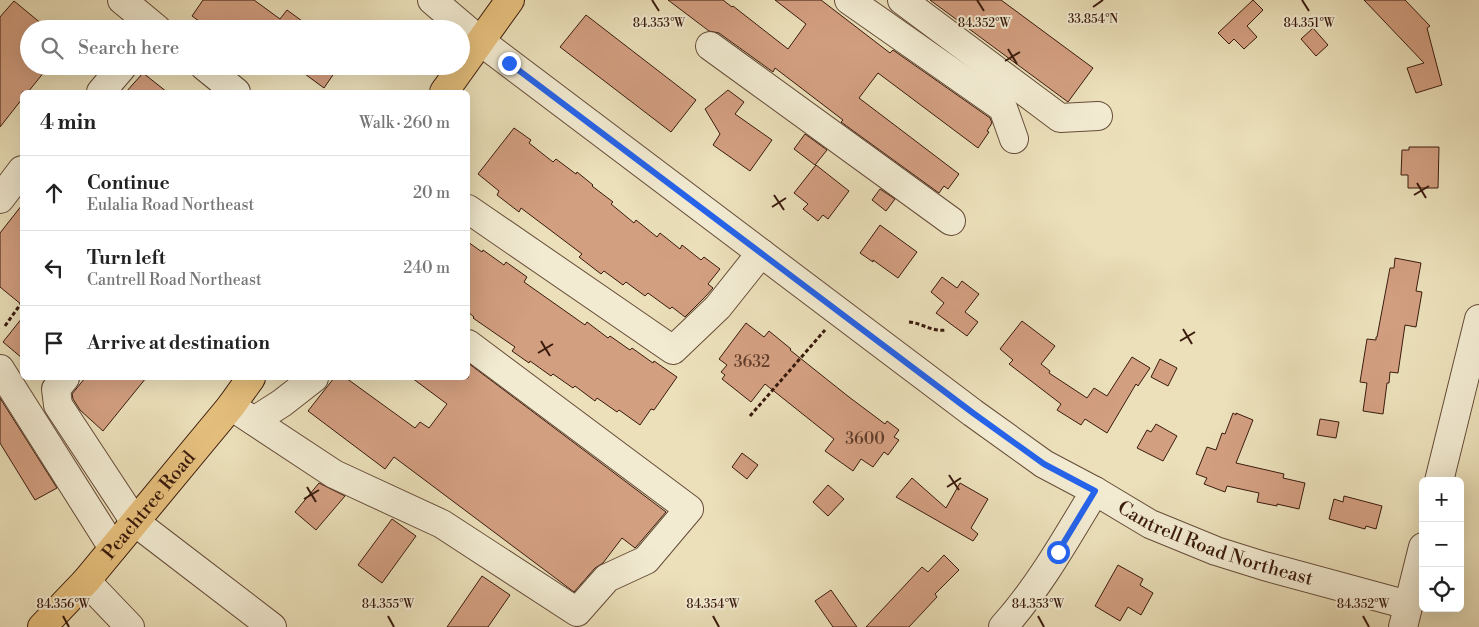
<!DOCTYPE html>
<html lang="en">
<head>
<meta charset="utf-8">
<style>
  :root { --surface:#fff; --page:#f2f2f2; --text:#222; --muted:#767676; --line:#e0e0e0 }
  body { margin:0; font-family:"Libre Bodoni",serif; background:var(--page); color:var(--text) }
  .controls { position:absolute; right:15px; bottom:15px; display:grid; overflow:hidden; border-radius:8px; box-shadow:0 5px 20px #0002 }
  .controls button { width:45px; height:45px; display:grid; place-items:center; padding:0; border:0; border-bottom:1px solid var(--line); background:var(--surface); color:var(--text); font:25px sans-serif }
  .stop { position:absolute; width:15px; height:15px; margin:-11px; border:4px solid #2563eb; border-radius:50%; background:#fff }
  .stop.end { background:#2563eb; border-color:#fff; box-shadow:0 1px 5px #0008 }
  .list { margin:0; padding:0; list-style:none }
  h2 { display:flex; justify-content:space-between; align-items:center; height:65px; margin:0; padding:0 20px; font-size:21px }
  h2 small { font-size:16px; font-weight:400; color:var(--muted) }
  .list li { display:grid; grid-template-columns:32px 1fr auto; gap:15px; align-items:center; box-sizing:border-box; height:75px; padding:0 20px; border-top:1px solid var(--line) }
  .list b { display:block; font-size:19px; white-space:nowrap }
  .list p { margin:0; font-size:16px; white-space:nowrap; color:var(--muted) }
  .list em { font-size:16px; font-style:normal; color:var(--muted) }
  .icon { flex:none; width:28px; height:28px; fill:none; stroke:currentColor; stroke-width:2; stroke-linecap:round; stroke-linejoin:round }
  .map { position:relative; flex:none; width:1479px; height:627px; overflow:hidden }
  .search { position:absolute; background:var(--surface); box-shadow:0 5px 20px #0002; left:20px; top:20px; width:450px; height:55px; display:flex; align-items:center; gap:12px; box-sizing:border-box; padding:0 18px; border-radius:28px; color:var(--muted); font-size:19px }
  .panel { position:absolute; background:var(--surface); box-shadow:0 5px 20px #0002; left:20px; top:90px; width:450px; height:290px; border-radius:8px }
  .map>svg:first-child { display:block }
</style>
</head>
<body>
<div class="map">
<svg width="1479" height="627" viewBox="0 0 1479 627">
  <rect width="100%" height="100%" fill="#ebe0ba"/>
  <filter id="stains"><feTurbulence type="fractalNoise" baseFrequency=".004" numOctaves="4"/><feColorMatrix values="0 0 0 0 .2 0 0 0 0 .09 0 0 0 0 .02 0 0 0 .5 -.17"/></filter>
  <radialGradient id="worn" r=".72"><stop offset=".6" stop-color="#630" stop-opacity="0"/><stop offset="1" stop-color="#630" stop-opacity=".3"/></radialGradient>
  <!-- building -->
  <path fill="#d39f81" stroke="#3a1b0d" d="M203,0H254L280,19L287,10L313,29H210L192,16Z
    M668,0H723L732,7L733,6L788,49L806,24L775,0H821L890,53L893,50L990,118L992,123L987,131L989,132L978,148L878,73L859,98L959,174L948,189L944,186L939,193L841,122L843,120L775,68L773,72L719,33L709,31Z
    M930,0H1001L1093,68L1068,102Z
    M1253,0L1263,10L1247,26L1257,37L1244,49L1234,39L1229,44L1218,33Z
    M1364,0H1405L1430,26L1427,28L1442,85L1416,93L1407,68L1424,63Z
    M14,1L48,29H29V66H49L28,92H22V99L0,127V17Z
    M586,15L696,100L671,132L560,47Z
    M1313,28L1328,45L1316,56L1301,39Z
    M294,66H339L324,88Z
    M143,73L167,92H126Z
    M728,90L744,102L735,114L772,140L750,171L713,145L720,134L705,109Z
    M514,128L531,140L529,143L553,162L556,159L576,174L577,172L593,185L592,186L613,202L611,204L634,223L636,220L657,237L660,233L680,249L682,245L701,260L704,257L720,269L708,284L713,288L706,296L685,317L672,307L670,309L648,293L645,296L626,282L623,285L604,271L601,274L579,257L582,254L521,208L519,212L497,195L499,191L478,174Z
    M805,134L827,150L815,165L794,149Z
    M1409,147H1439L1438,188H1408V175H1401L1402,150H1409Z
    M816,165L849,191L828,219L823,215L818,221L803,209L808,204L794,193Z
    M880,189L895,199L886,211L872,200Z
    M22,205V305L0,287V233Z
    M880,225L917,252L898,278L873,260V262L860,253Z
    M468,242L482,252L483,250L504,265L506,262L527,277L524,282L585,325L587,322L608,338L610,336L630,350L632,348L653,363L654,361L677,377L654,410L651,409L640,425L619,410L617,412L597,398L595,401L575,386L573,388L553,374L551,376L530,361L529,363L512,351L515,347L473,318L474,317L468,312Z
    M1395,258L1421,263L1416,291L1422,292L1416,327L1405,325L1398,373L1390,372L1389,383H1387L1383,414L1363,411L1367,383L1360,382L1367,339L1376,340V337H1377L1390,268H1394Z
    M942,277L957,288L962,281L979,294L965,312L978,322L967,336L936,313L944,303L931,292Z
    M22,318V358L3,342Z
    M1022,321L1055,346L1041,364L1050,371L1049,373L1087,398L1094,388L1107,396L1132,357L1150,368L1138,386L1136,384L1107,433L1085,419L1081,425L1057,410L1061,404L1009,364L1013,360L1000,349Z
    M746,323L764,337L769,331L791,349L790,350L849,397L885,424L887,421L899,430L894,437L899,440L888,455L884,452L873,467L861,459L853,471L825,451L834,439L765,384L751,402L722,379L725,375L721,372L727,365L719,359Z
    M1160,359L1177,368L1168,386L1151,377Z
    M468,363L666,512L636,547L635,548L622,538L603,563L595,568L574,592L394,457L385,469L308,411L334,378H346L415,428L420,422L429,428L447,404L412,378H468Z
    M85,378H146L103,431L80,410L73,399L72,394Z
    M0,398L57,488L35,500L0,443Z
    M1233,413L1236,415V413L1253,420L1236,463L1284,474L1283,478L1305,483L1299,509L1277,504V506L1257,502L1259,493L1227,486L1225,492L1204,484L1207,478L1196,474L1207,447L1216,450L1222,433L1225,434Z
    M1320,419L1339,422L1336,438L1317,435Z
    M1156,424L1177,436L1163,461L1137,448L1147,430L1151,432Z
    M742,453L758,465L747,479L732,467Z
    M912,478L946,508L960,483L988,499L971,528L978,534L973,541L896,497Z
    M319,483L345,496L316,530L295,512Z
    M828,485L844,499L828,516L813,502Z
    M1344,496L1382,506L1376,529L1366,526L1365,529L1329,519L1334,499L1343,502Z
    M392,519L416,536L382,583L358,565Z
    M944,555L959,570L935,594L937,597L909,627H866L922,567L928,572Z
    M1118,565L1143,579L1140,585L1153,593L1141,615L1128,607L1120,621L1095,606Z
    M482,576L510,595L488,627H447Z
    M831,590L857,627H833L815,601Z"/>
  <g fill="none" stroke-linecap="round" stroke-linejoin="round">
    <!-- minor casing -->
    <g stroke="#664c38" stroke-width="30">
      <g id="minor">
        <path d="M122,0L157,29"/>
        <path id="s1" d="M432,0L480,41L973,413L1044,464L1095,491L1150,524L1216,551L1264,566L1408,605"/>
        <path d="M849,0L1003,108L1014,139"/>
        <path d="M902,0L1060,118L1098,116"/>
        <path d="M710,46L951,221"/>
        <path d="M204,66L236,92"/>
        <path d="M101,92L123,66"/>
        <path d="M0,199L22,170"/>
        <path d="M468,209L673,350L718,307L761,253"/>
        <path d="M0,369L113,548"/>
        <path d="M65,378L56,389L58,405L135,522L272,627"/>
        <path d="M231,406L334,474L442,524L577,612L607,578L646,560L689,509L468,344"/>
        <path d="M254,421L282,403L314,378"/>
        <path d="M1439,481L1479,319"/>
        <path d="M86,581L130,627"/>
        <path d="M1003,627C1040,586 1067,537 1095,491"/>
        <path d="M1403,627L1423,547"/>
      </g>
    </g>
    <!-- highway casing -->
    <g stroke="#3a1b0d" stroke-width="30">
      <g id="highway">
        <path d="M444,92L510,0"/>
        <path id="s2" d="M42,627L86,581L231,406L251,378"/>
      </g>
    </g>
    <!-- path -->
    <path stroke="#3a1b0d" stroke-width="3" stroke-dasharray="4 2.5" stroke-linecap="butt" d="M909,322C922,323 932,332 946,330
      M5,326L22,302
      M750,416L825,330"/>
    <!-- minor -->
    <use href="#minor" stroke="#f2ebd2" stroke-width="28"/>
    <!-- highway -->
    <use href="#highway" stroke="#e6c07d" stroke-width="28"/>
  </g>
  <g fill="none" stroke-linecap="round" stroke-linejoin="round">
    <!-- route -->
    <path stroke="#2563eb" stroke-width="6" d="M509,63L973,413L1044,464L1095,491L1058,552"/>
  </g>
  <!-- ticks -->
  <path fill="none" stroke="#3a1b0d" stroke-width="2" d="M652,0L659,11M977,0L984,11M1302,0L1309,11M1093,7L1103,0M1008,49L1017,64M1005,61L1020,52M1417,183L1426,198M774,195L784,210M1414,195L1429,186M772,207L786,198M1183,329L1192,344M541,341L550,356M1180,341L1195,332M538,353L553,344M949,475L959,490M307,487L316,502M947,487L961,478M304,499L319,490M63,616L69,627M388,616L394,627M713,616L719,627M1038,616L1044,627M1363,616L1369,627"/>
  <g text-anchor="middle" dominant-baseline="central" stroke-width="4" stroke-linejoin="round" paint-order="stroke">
    <!-- number labels -->
    <g font-size="16" fill="#603c2a">
      <text x="752" y="362">3632</text>
      <text x="865" y="439">3600</text>
    </g>
    <!-- street labels -->
    <g font-size="19" fill="#3a1b0d" stroke="#f2ebd2">
      <text stroke="none"><textPath href="#s2" startOffset="162">Peachtree Road</textPath></text>
      <text stroke="none"><textPath href="#s1" startOffset="958">Cantrell Road Northeast</textPath></text>
    </g>
  </g>
  <g font-size="12" text-anchor="middle" fill="#3a1b0d" stroke="#f2ebd2" stroke-width="4" stroke-linejoin="round" paint-order="stroke">
    <text x="1093" y="23">33.854°N</text>
    <text x="659" y="27">84.353°W</text>
    <text x="984" y="27">84.352°W</text>
    <text x="1309" y="27">84.351°W</text>
    <text x="63" y="608">84.356°W</text>
    <text x="388" y="608">84.355°W</text>
    <text x="713" y="608">84.354°W</text>
    <text x="1038" y="608">84.353°W</text>
    <text x="1363" y="608">84.352°W</text>
  </g>
  <rect width="100%" height="100%" filter="url(#stains)"/>
  <rect width="100%" height="100%" fill="url(#worn)"/>
</svg>
<div class="controls">
<button>+</button>
<button>−</button>
<button><svg class="icon" aria-label="locate" viewBox="0 0 24 24"><circle cx="12" cy="12" r="6"/><path d="M12 2v4M12 18v4M2 12h4M18 12h4"/></svg></button>
</div>
<div class="stop" style="left:1058px;top:552px"></div>
<div class="stop end" style="left:509px;top:63px"></div>
<div class="search"><svg class="icon" aria-label="search" viewBox="0 0 24 24"><circle cx="10" cy="10" r="6"/><path d="M15 15l6 6"/></svg>Search here</div>
<section class="panel">
<h2>4 min<small>Walk · 260 m</small></h2>
<ul class="list">
<li><svg class="icon" aria-label="ahead" viewBox="0 0 24 24"><path d="M12 20V5M6 11l6-6 6 6"/></svg><div><b>Continue</b><p>Eulalia Road Northeast</p></div><em>20 m</em></li>
<li><svg class="icon" aria-label="left" viewBox="0 0 24 24"><path d="M17 20v-9H6M10 6l-5 5 5 5"/></svg><div><b>Turn left</b><p>Cantrell Road Northeast</p></div><em>240 m</em></li>
<li><svg class="icon" aria-label="arrive" viewBox="0 0 24 24"><path d="M6 21V4h12l-3 4 3 4H6"/></svg><div><b>Arrive at destination</b></div></li>
</ul>
</section>
</div>
</body>
</html>
